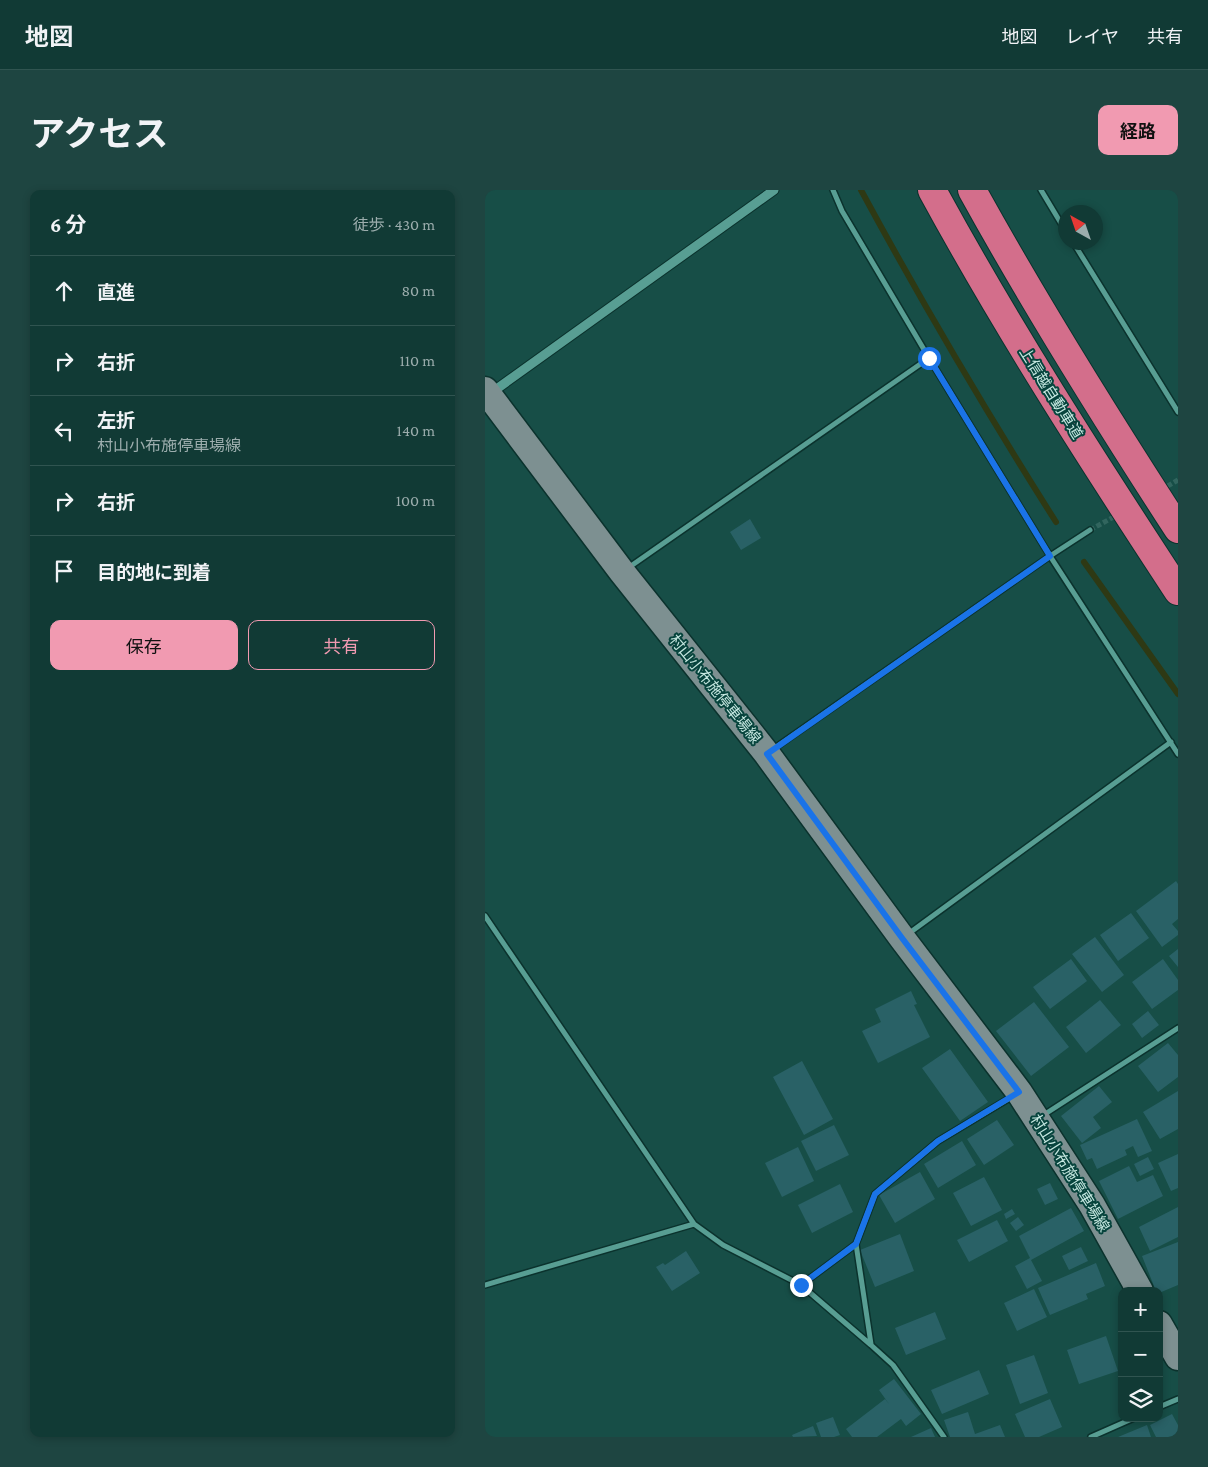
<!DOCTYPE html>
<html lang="ja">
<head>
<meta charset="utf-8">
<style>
  :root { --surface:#113a35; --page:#1e4541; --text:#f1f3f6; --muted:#9cadad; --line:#305450; --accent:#f19ab1 }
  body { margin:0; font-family:"Crimson Pro","Noto Sans JP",serif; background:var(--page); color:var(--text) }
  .controls { position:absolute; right:15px; bottom:15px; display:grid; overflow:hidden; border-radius:10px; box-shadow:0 2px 8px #0003 }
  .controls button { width:45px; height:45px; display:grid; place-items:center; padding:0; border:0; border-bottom:1px solid var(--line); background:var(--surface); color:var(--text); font:25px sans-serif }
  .compass { position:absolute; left:573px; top:15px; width:45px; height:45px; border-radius:50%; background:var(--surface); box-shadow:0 2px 8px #0003; rotate:320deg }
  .stop { position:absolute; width:15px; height:15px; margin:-11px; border:4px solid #1a73e8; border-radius:50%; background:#fff }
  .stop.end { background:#1a73e8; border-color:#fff; box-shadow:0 1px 5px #0008 }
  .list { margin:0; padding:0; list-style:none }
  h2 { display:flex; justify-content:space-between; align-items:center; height:65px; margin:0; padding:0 20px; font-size:21px }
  h2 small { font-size:16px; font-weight:400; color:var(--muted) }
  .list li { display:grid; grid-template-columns:32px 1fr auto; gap:15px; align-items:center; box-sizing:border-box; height:70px; padding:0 20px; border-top:1px solid var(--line) }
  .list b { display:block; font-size:19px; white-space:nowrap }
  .list p { margin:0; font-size:16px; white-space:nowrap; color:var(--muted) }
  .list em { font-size:16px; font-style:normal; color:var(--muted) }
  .actions { display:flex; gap:10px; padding:15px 20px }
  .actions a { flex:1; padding:11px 0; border:1px solid var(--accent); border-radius:10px; text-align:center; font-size:18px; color:var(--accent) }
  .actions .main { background:var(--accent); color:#111 }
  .icon { flex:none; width:28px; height:28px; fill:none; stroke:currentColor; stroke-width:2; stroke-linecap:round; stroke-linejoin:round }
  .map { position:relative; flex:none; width:693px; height:1247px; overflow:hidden; border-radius:10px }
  header { display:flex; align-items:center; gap:30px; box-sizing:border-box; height:70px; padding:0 25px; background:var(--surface); border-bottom:1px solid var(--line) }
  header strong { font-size:24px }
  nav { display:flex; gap:28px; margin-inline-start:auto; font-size:18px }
  .intro { display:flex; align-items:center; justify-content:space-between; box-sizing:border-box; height:120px; padding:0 30px }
  h1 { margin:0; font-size:35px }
  .button { padding:12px 22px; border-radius:10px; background:var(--accent); color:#111; font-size:18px; font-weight:700 }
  main { display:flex; gap:30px; padding:0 30px }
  aside { flex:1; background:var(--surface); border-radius:10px; box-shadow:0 2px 8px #0003 }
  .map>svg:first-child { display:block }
</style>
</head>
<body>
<header>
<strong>地図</strong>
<nav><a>地図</a><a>レイヤ</a><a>共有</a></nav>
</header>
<div class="intro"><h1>アクセス</h1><a class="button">経路</a></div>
<main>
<aside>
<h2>6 分<small>徒歩 · 430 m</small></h2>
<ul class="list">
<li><svg class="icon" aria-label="ahead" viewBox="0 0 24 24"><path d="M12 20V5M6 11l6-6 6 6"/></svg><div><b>直進</b></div><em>80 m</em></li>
<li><svg class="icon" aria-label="right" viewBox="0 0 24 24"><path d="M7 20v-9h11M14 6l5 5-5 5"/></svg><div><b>右折</b></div><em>110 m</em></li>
<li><svg class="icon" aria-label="left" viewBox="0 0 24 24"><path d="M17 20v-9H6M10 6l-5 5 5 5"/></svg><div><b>左折</b><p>村山小布施停車場線</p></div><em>140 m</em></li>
<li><svg class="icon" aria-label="right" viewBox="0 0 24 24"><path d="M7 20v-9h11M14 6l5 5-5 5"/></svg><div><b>右折</b></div><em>100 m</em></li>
<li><svg class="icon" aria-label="arrive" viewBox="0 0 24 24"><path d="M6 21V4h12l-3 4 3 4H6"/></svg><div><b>目的地に到着</b></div></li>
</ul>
<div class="actions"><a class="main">保存</a><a>共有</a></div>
</aside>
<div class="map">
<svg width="693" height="1247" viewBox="0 0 693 1247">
  <rect width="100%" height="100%" fill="#174e47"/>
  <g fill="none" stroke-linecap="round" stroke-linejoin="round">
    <!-- stream -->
    <path stroke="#2e3914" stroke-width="6" d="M376,0C437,113 502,223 571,332
      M599,372L693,504"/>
  </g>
  <!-- building -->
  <path fill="#296166" d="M265,329L276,348L256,360L245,342Z
    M691,691L693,694V729L687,734L693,741V745L677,757L651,721Z
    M646,723L664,748L633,771L615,745Z
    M610,747L639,785L617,802L587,764Z
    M693,759V777L684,766Z
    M586,769L602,791L565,819L548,797Z
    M678,769L693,790V800L667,819L647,792Z
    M426,801L432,814L429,815L445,847L393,873L377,841L396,832L390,819Z
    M615,810L636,835L601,863L581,837Z
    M549,812L584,857L546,886L511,841Z
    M663,821L674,835L657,848L647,834Z
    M683,853L693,865V887L673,902L653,876Z
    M465,859L503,912L475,931L437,878Z
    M317,871L348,929L319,945L288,887Z
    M614,896L627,912L608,927L616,938L597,953L576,926Z
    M693,901V939L675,949L658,922Z
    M652,929L667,961L653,967L648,956L640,960L642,965L612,979L607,968L602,970L595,955Z
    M512,930L529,955L499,975L482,949Z
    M349,935L364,965L331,981L316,951Z
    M477,951L491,975L453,998L439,974Z
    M313,957L329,991L297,1007L280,973Z
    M693,964V998L686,1001L673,973Z
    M663,967L669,979L655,986L649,974Z
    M644,976L652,992L668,985L678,1006L633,1029L614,991Z
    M435,982L450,1009L410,1033L394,1005Z
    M499,987L517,1020L486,1036L468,1003Z
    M565,993L573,1009L560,1015L552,999Z
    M355,994L368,1022L327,1043L313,1015Z
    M693,1017V1047L665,1061L654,1037Z
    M586,1018L599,1041L546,1070L557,1091L542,1099L530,1076L545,1068L534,1046Z
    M527,1019L530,1024L521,1029L519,1024Z
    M533,1027L539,1035L531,1041L525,1033Z
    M512,1030L523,1051L484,1072L472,1050Z
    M415,1044L429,1081L390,1097L375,1060Z
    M693,1052V1095L674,1103V1101H671L657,1066Z
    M596,1057L603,1071L584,1080L577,1066Z
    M201,1061L215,1083L187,1101L171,1077L178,1073L180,1075Z
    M611,1073L620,1096L601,1104L603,1109L565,1125L553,1098Z
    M549,1099L562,1127L532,1141L519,1113Z
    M450,1122L461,1149L421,1165L410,1138Z
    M621,1146L633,1181L594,1194L582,1160Z
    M549,1165L563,1203L535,1214L521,1175Z
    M494,1180L504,1204L457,1224L446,1200Z
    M409,1189L436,1224L421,1236L416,1229L392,1247H367L361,1239L400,1209L404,1214L394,1200Z
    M565,1209L577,1237L554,1247H540L530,1224Z
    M483,1222L490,1244L515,1235L520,1247H465L459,1230Z
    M687,1224L693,1235V1247H671L665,1235Z
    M348,1227L355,1245L349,1247H336L331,1233Z
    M662,1235L666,1247H633Z
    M328,1236L332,1246L308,1247L307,1245Z
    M446,1238L450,1247H426Z"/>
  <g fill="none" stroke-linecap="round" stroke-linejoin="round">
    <!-- minor-tunnel -->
    <path stroke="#31655e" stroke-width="5" stroke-dasharray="5 2.5" stroke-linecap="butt" d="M676,300L693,290
      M605,340L634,324"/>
    <!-- minor casing -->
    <g stroke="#0b322d" stroke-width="8">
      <path id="minor" d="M348,0L357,21L444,168L565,366L693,564
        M556,0L580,40
        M588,52L693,222
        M143,378L444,168
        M287,560L565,366L605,340
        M0,726L209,1034L238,1055L316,1095L386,1155L408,1175L459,1247
        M423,744L686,552
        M557,926L693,838
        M0,1095L209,1034
        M316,1095L371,1054
        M386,1154L371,1054L390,1004L453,951L528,906
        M674,1217L693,1209
        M606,1247L649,1228"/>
    </g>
    <!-- tertiary casing -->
    <g stroke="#0b322d" stroke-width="11">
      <path id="tertiary" d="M6,203L289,0"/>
    </g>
    <!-- secondary casing -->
    <g stroke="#0b322d" stroke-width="29">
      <path id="secondary" d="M0,200L137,382L282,564L417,748L534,902L607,1015L655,1101
        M674,1134L693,1167"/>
    </g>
    <!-- motorway casing -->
    <g stroke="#0b322d" stroke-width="30">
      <path id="motorway" d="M447,0C522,138 607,270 693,401
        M487,0C551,116 621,228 693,339"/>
    </g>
    <!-- minor -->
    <use href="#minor" stroke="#589e93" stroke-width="5"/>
    <!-- tertiary -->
    <use href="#tertiary" stroke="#589e93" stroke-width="9"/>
    <!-- secondary -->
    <use href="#secondary" stroke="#7d9091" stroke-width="26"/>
    <!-- motorway -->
    <use href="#motorway" stroke="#d36e8b" stroke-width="28"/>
  </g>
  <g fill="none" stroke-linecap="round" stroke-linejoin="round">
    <!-- route -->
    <path stroke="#1a73e8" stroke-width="6" d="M316,1095L371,1054L390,1004L453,951L534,902L417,748L282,564L565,366L444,168"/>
  </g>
  <g text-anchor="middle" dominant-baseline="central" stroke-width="4" stroke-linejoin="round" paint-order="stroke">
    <!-- street labels -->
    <g font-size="15" fill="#c6e8e1" stroke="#07443d">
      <text transform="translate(566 203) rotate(58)">上信越自動車道</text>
      <text transform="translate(230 499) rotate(51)">村山小布施停車場線</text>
      <text transform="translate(585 983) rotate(58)">村山小布施停車場線</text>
    </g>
  </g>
</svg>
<div class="controls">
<button>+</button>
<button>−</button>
<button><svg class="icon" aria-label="layers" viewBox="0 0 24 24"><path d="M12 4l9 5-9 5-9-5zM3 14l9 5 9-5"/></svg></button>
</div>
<svg class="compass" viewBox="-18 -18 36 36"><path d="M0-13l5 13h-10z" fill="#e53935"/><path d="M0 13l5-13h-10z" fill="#9cadad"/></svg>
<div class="stop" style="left:444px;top:168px"></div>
<div class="stop end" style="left:316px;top:1095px"></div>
</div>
</main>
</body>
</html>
